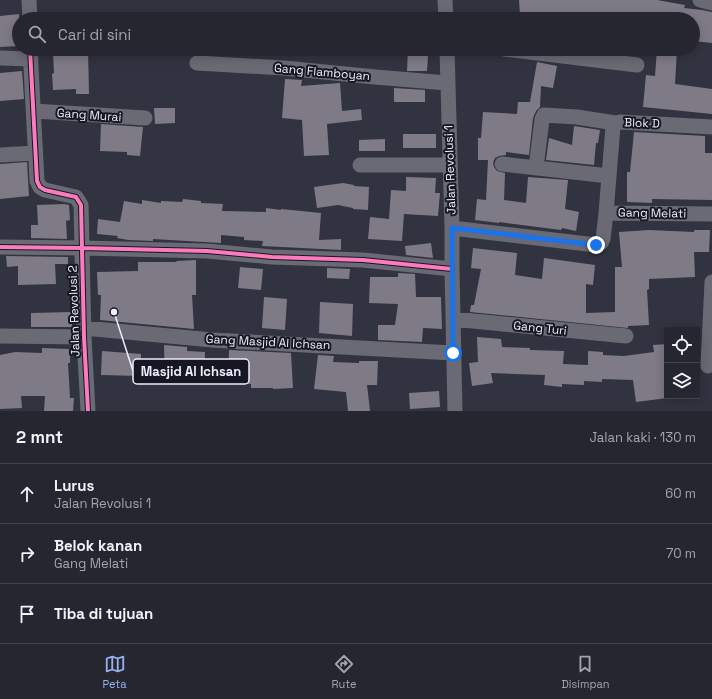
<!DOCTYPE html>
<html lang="id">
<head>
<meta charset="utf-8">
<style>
  :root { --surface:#262630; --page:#32323c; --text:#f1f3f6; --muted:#a4a5ab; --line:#42434c; --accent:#95b2f1 }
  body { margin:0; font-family:"Space Grotesk",sans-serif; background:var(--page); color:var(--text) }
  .controls { position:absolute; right:12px; bottom:12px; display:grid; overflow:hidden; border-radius:0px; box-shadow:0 2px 10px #0003 }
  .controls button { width:36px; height:36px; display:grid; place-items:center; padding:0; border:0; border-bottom:1px solid var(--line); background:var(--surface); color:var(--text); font:20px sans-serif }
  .stop { position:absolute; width:12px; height:12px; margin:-9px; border:3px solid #1a73e8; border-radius:50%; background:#fff }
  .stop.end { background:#1a73e8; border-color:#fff; box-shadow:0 1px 4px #0008 }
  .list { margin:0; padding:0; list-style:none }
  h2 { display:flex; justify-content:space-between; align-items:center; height:52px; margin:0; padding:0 16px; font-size:17px }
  h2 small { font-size:13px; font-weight:400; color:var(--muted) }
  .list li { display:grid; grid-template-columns:26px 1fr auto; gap:12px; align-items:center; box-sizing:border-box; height:60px; padding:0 16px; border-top:1px solid var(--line) }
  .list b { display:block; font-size:15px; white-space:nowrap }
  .list p { margin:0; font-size:13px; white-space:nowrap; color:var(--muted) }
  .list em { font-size:13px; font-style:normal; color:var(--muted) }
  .icon { flex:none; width:22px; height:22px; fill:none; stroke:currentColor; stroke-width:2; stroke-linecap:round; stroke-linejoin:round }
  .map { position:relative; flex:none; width:712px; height:411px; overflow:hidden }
  .search { position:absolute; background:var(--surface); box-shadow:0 2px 10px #0003; left:12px; right:12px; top:12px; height:44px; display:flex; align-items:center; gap:10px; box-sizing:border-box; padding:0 14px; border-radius:22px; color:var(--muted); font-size:15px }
  .sheet { height:232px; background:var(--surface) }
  nav { display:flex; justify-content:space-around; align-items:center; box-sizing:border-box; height:56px; border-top:1px solid var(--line); background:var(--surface); font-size:11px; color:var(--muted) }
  nav a { display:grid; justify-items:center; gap:2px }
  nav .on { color:var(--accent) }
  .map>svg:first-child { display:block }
</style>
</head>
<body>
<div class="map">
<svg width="712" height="411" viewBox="0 0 712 411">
  <rect width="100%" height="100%" fill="#323340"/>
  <!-- building -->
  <path fill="#7e7b86" d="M519,0H657L685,5L684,8L702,10L712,12V43L693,41V19H671L648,15V19L549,18V15L520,16Z
    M19,14V46L0,47V16Z
    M76,49H88L89,94H76V89L53,90L52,74L54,73L53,52L76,51Z
    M408,49H425L426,55L428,56L427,71H407Z
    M657,49H677L675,84L712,89V114L643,107L646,75L655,76Z
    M537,62L557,66L553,88L541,86L540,107L536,111L533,118L529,155L506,152V155L499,156L495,158L493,163L494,167L497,171L505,173L504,200L526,203L528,177L568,180L565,209L579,212L576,231L562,228L561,230L499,222V223L475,220L477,199L486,200L488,160H478V138H481L483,112L517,114L518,102H530Z
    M22,71L24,99L0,101V73Z
    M285,79L302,80L301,86L340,83L342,111L361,109L362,120L327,124L329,155L304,156L302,120L282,118Z
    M394,88L425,90V102H394Z
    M154,108H175V123L155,124Z
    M101,124L143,127L140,156L127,155V152L100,151Z
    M574,126L600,130L598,143H596L594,165L546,160L549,138L572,145Z
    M634,132L705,136V153H712V200L652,199V203L627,202V172H630Z
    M403,134H436V148H403Z
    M385,139V151H359V140Z
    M27,162L29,196L0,199V164Z
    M406,177L436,178L435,193H440L438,216L404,214L402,241L368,239L370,217L389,219L391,190L406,191Z
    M343,183L354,185V186L369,187L368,210L353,209V208L338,205L317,208L314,187Z
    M183,199L201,201V203L223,204L222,211L266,212V208L281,210V209L321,213L319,240L341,239V250L262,246L263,241L244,240V237L221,235V243L153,239V241L128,240L117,238L118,236L97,234L98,219L120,222L124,201L142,204V200L161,203V201L182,202Z
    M64,204L69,205L70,220L66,221L67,239L31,238V225H38L37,205Z
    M649,230L694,232V230H710L709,252H694L695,277L649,279V289L647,290L649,325L628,326V328L470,312L471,305H474L481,269L471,268L473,248L517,253L515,275L542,279L544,258L595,265L593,285L586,284V313L615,312V267H622L619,232Z
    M431,243L433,258L406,255L405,246Z
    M6,256L68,257V264H55L56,284L18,285V266L7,267Z
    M196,260V295H192L194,329L100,320L101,295H98L97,272L138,271V262H176L177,261Z
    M240,267L263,269L261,290L238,288Z
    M327,268L350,269L349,279L327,278Z
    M398,273L415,274L416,297H441L442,329L423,328L422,342L378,340V325H395L398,304L369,303L370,277H398Z
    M264,297L287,299L285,330L262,328Z
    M320,302L353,304L352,336L319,333Z
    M71,312L72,327H31V313Z
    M477,337L501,339L502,347L530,348V350L564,351L563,364L588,365V351L603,352V355L624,356L654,352L653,345L667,344V398L636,402L633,380L602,379V382L584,381V385L562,384V387L544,385L545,375L491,373L493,383L472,386L469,363L478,362Z
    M164,345L187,347V351L205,352L204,384H165Z
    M42,348L70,349V363H68L70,398H74L73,411H44L45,396H21L22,408L0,409V355L15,352L42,353Z
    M229,350L291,353L293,388L273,389V388H251V384L228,383Z
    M102,351L141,354V376L101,375Z
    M318,355L334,356L333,362L359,363V361H378L377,385H367L370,411H348L346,392L314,389Z
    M439,391L440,407L410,409L409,393Z"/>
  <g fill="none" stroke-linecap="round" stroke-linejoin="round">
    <!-- minor -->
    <path stroke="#6a6a75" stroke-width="15" d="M29,0L30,19
      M445,0L446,19
      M700,0L712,3
      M30,49L37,181L40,187L45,190L76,197L81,205L84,337L88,411
      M447,49L452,228V269L455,411
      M504,49L637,65
      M0,58L31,59
      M197,63L284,68L375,77L447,83
      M34,111L145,118
      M0,155L35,153
      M502,164L609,176
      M360,165H450
      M536,168L542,119L544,115L577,117L615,123
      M606,213L613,127L615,123L620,122L712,127
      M452,228L596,245L601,243L603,239L606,213L712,214
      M0,247L82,248L207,251L272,257L363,260L452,269
      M453,319L626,336
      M84,328L212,340L453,353
      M0,336L84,337
      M708,366L712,282"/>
    <!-- cycleway casing -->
    <g stroke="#161722" stroke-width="6">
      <path id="cycleway" d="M30,49L37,181L40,187L45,190L76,197L81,205L84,337L88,411
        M0,247L82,248L207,251L272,257L363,260L452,269"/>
    </g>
    <!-- cycleway -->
    <use href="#cycleway" stroke="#fd7abc" stroke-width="4"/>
  </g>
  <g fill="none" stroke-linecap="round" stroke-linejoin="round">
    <!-- route -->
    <path stroke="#1a73e8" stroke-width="5" d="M453,353L452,228L596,245"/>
  </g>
  <g text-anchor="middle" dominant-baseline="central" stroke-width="4" stroke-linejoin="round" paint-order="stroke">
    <!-- street labels -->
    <g font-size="12" fill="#ecedfe" stroke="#161722">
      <text transform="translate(322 72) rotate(5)">Gang Flamboyan</text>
      <text transform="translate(89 115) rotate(4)">Gang Murai</text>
      <text transform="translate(642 123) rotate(2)">Blok D</text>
      <text transform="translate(450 170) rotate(-92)">Jalan Revolusi 1</text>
      <text transform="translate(652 213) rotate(1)">Gang Melati</text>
      <text transform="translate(74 311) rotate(-92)">Jalan Revolusi 2</text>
      <text transform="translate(540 328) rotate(6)">Gang Turi</text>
      <text transform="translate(268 342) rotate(3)">Gang Masjid Al Ichsan</text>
    </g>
  </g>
  <!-- callouts -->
  <path fill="none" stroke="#ecedfe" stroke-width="1.5" d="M114 312L133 371"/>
  <circle fill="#ecedfe" stroke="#161722" stroke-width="1.5" cx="114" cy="312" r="4"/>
  <rect fill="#161722" stroke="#ecedfe" stroke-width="1.5" x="133" y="359" width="116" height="25" rx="4"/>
  <g font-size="13" text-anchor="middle" font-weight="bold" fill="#ecedfe">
    <text x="191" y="376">Masjid Al Ichsan</text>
  </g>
</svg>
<div class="controls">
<button><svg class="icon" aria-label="locate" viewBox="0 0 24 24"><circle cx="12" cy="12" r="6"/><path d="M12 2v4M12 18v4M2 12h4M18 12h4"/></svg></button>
<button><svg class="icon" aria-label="layers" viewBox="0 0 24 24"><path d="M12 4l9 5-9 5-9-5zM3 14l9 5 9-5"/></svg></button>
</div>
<div class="stop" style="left:453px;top:353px"></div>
<div class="stop end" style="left:596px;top:245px"></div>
<div class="search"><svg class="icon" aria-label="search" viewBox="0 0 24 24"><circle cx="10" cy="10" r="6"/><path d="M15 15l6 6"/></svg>Cari di sini</div>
</div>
<section class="sheet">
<h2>2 mnt<small>Jalan kaki · 130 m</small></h2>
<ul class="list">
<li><svg class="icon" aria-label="ahead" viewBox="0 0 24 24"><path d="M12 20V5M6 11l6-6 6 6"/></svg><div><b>Lurus</b><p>Jalan Revolusi 1</p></div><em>60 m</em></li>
<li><svg class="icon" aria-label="right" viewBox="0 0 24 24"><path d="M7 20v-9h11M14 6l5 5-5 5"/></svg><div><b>Belok kanan</b><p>Gang Melati</p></div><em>70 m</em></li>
<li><svg class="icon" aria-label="arrive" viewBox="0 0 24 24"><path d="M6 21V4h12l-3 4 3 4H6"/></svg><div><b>Tiba di tujuan</b></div></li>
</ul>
</section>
<nav>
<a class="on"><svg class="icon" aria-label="map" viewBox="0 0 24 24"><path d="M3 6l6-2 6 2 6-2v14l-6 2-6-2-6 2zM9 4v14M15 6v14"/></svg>Peta</a>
<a><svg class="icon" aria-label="directions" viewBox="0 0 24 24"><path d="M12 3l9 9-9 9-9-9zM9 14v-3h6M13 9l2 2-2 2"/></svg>Rute</a>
<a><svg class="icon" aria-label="saved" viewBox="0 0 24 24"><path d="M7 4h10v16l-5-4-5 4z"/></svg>Disimpan</a>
</nav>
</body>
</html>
